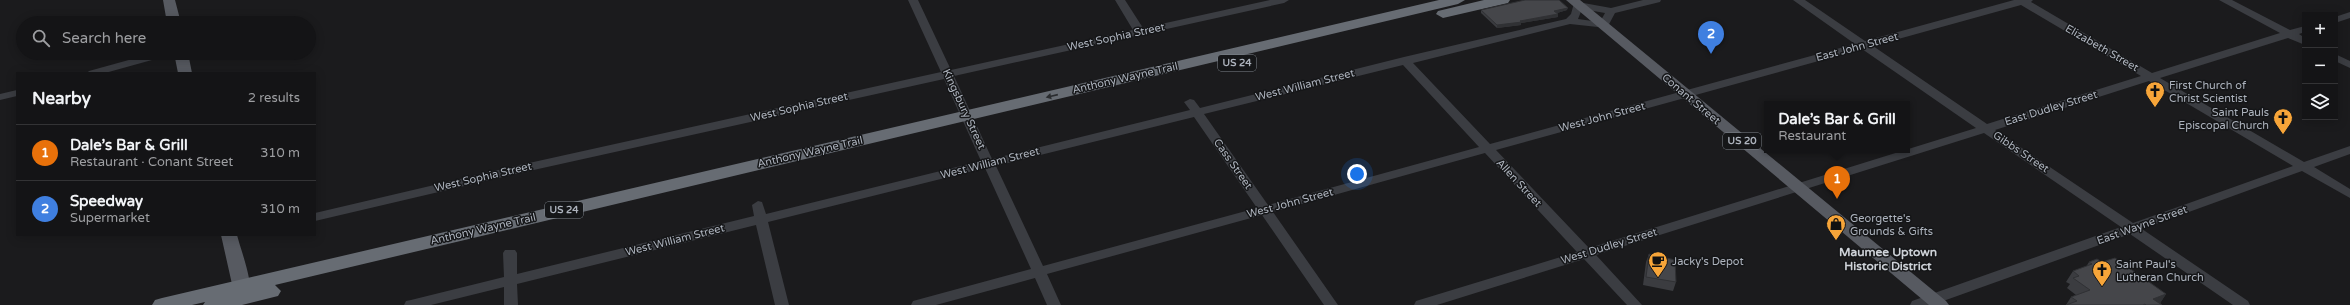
<!DOCTYPE html>
<html lang="en">
<head>
<meta charset="utf-8">
<style>
  :root { --surface:#141416; --page:#1d1d1f; --text:#f1f3f6; --muted:#9d9ea1; --line:#333335; --accent:#f7a539 }
  body { margin:0; font-family:"Varela Round",sans-serif; background:var(--page); color:var(--text) }
  .controls { position:absolute; right:12px; top:12px; display:grid; overflow:hidden; border-radius:0px; box-shadow:0 2px 10px #0003 }
  .controls button { width:36px; height:36px; display:grid; place-items:center; padding:0; border:0; border-bottom:1px solid var(--line); background:var(--surface); color:var(--text); font:20px sans-serif }
  .you { position:absolute; left:1357px; top:174px; width:14px; height:14px; margin:-10px; border:3px solid #fff; border-radius:50%; background:#1a73e8; box-shadow:0 0 0 6px #1a73e833 }
  .badge { display:grid; place-items:center; width:26px; height:26px; border-radius:50%; background:var(--accent); color:#fff; font-size:13px; font-weight:700 }
  .pin { position:absolute; translate:-50% -33px; filter:drop-shadow(0 1px 2px #0008) }
  .pin::after { content:''; position:absolute; top:21px; width:14px; height:12px; background:inherit; clip-path:polygon(0 0,100% 0,50% 100%) }
  .popup { position:absolute; left:1764px; top:101px; width:146px; height:52px; box-sizing:border-box; display:grid; place-content:center; border-radius:0px; background:var(--surface); filter:drop-shadow(0 1px 3px #0005); font-size:13px; white-space:nowrap; color:var(--muted) }
  .popup b { font-size:15px; color:var(--text) }
  .popup::after { content:''; position:absolute; left:50%; top:100%; margin-left:-8px; border:8px solid transparent; border-top-color:var(--surface) }
  .list { margin:0; padding:0; list-style:none }
  h2 { display:flex; justify-content:space-between; align-items:center; height:52px; margin:0; padding:0 16px; font-size:17px }
  h2 small { font-size:13px; font-weight:400; color:var(--muted) }
  .list li { display:grid; grid-template-columns:26px 1fr auto; gap:12px; align-items:center; box-sizing:border-box; height:56px; padding:0 16px; border-top:1px solid var(--line) }
  .list b { display:block; font-size:15px; white-space:nowrap }
  .list p { margin:0; font-size:13px; white-space:nowrap; color:var(--muted) }
  .list em { font-size:13px; font-style:normal; color:var(--muted) }
  .icon { flex:none; width:22px; height:22px; fill:none; stroke:currentColor; stroke-width:2; stroke-linecap:round; stroke-linejoin:round }
  .map { position:relative; flex:none; width:2350px; height:305px; overflow:hidden }
  .search { position:absolute; background:var(--surface); box-shadow:0 2px 10px #0003; left:16px; top:16px; width:300px; height:44px; display:flex; align-items:center; gap:10px; box-sizing:border-box; padding:0 14px; border-radius:22px; color:var(--muted); font-size:15px }
  .panel { position:absolute; background:var(--surface); box-shadow:0 2px 10px #0003; left:16px; top:72px; width:300px; height:164px; border-radius:0px }
  .map>svg:first-child { display:block }
</style>
</head>
<body>
<div class="map">
<svg width="2350" height="305" viewBox="0 0 2350 305">
  <rect width="100%" height="100%" fill="#1b1b1d"/>
  <g fill="none" stroke-linecap="round" stroke-linejoin="round">
    <!-- minor -->
    <path fill="#3b3d42" fill-rule="evenodd" d="M908,0H918L951,70L1133,30L1115,0H1125L1143,28L1270,0H1289L1284,3L954,76L992,159L1190,110L1184,102L1190,99L1194,100L1200,108L1404,57L1566,19L1571,14L1574,3L1578,2L1611,8L1643,0H1661L1660,2L1615,13L1607,28L1570,24L1413,63L1490,144L1855,44L1793,0H1805L1865,41L2014,0H2033L2031,2L2152,73L2280,33L2219,0H2232L2290,30L2305,26V32L2299,34L2305,38V45L2288,38L2160,78L2304,162L2350,146V154L2314,167L2350,189V198L2302,171L2142,229L2248,301L2250,305H2233L2130,234L1932,305H1910L1912,301L2121,227L1984,133L1596,255L1642,305H1627L1584,259L1437,305H1414L1416,301L1577,252L1485,153L1273,212L1338,305H1324L1262,215L1047,274L1061,305H1047L1035,278L936,305H911L913,301L1031,269L985,168L768,222L789,305H775L756,225L517,284L518,305H504V287L431,305H404L406,301L411,300L504,277L503,253L505,250H515L517,253V274L754,216L752,205L758,201L762,202L766,214L981,161L944,79L520,173L315,221V213L520,165L941,72ZM2021,5L2141,76L1987,124L1873,46ZM1582,9L1605,13L1600,22L1578,19ZM1862,49L1976,128L1589,248L1496,150ZM1403,65L1479,147L1268,205L1204,114ZM2149,81L2293,166L2133,223L1995,130ZM1194,117L1257,208L1043,266L996,166Z
      M2350,12V18L2335,23V17Z
      M154,53H171L170,55L105,73H87L89,71Z
      M2335,54L2350,61V68L2335,61Z
      M17,90V96L0,100V94Z"/>
    <!-- major -->
    <path fill="#575a61" fill-rule="evenodd" d="M163,0H175L181,23H167Z
      M1566,0H1580L1946,301L1949,305H1929Z
      M174,53H188L192,73H178Z
      M221,235H237C241,251 256,288 248,302L242,304L236,302Z"/>
    <!-- highway -->
    <path fill="#676c73" fill-rule="evenodd" d="M1439,0H1465L1458,4L275,285L281,291L278,296L242,305H203L205,302L192,305H152L155,300L162,298Z
      M1484,0H1510L1508,3L1443,18L1436,14L1438,11Z"/>
  </g>
  <!-- wall -->
  <path fill="#3b3c40" d="M1481,10H1567L1557,13L1558,14V17L1521,23V25L1497,28L1481,13Z
    M1649,254L1676,282L1673,291L1643,285L1646,262Z
    M2089,262H2102L2166,294L2160,303L2162,305H2066L2071,297L2076,295L2067,288L2070,284L2066,282L2073,271L2086,267Z"/>
  <!-- shaded-wall -->
  <path fill="#303134" d="M1568,8L1567,10L1554,14V11Z
    M1558,14V17L1521,23V25L1497,28V25Z
    M2166,294L2159,305L2153,299Z"/>
  <!-- building -->
  <path fill="#45464a" stroke="#303134" d="M1525,0H1559L1568,8L1554,11L1558,14L1520,21L1522,22L1497,25L1481,10Z
    M1649,254L1675,260L1676,282L1646,277Z
    M2115,258L2166,294L2153,299L2162,305H2146L2145,304L2143,305H2066L2077,301L2071,297L2090,290L2073,278L2079,276L2073,271L2092,264L2089,262L2097,259L2102,262Z"/>
  <!-- one-way arrows -->
  <defs><path id="oneway-solid" d="M-6-.8H1V-3.2L6.5 0L1 3.2V.8H-6Z"/></defs>
  <use fill="#2a2c2f" href="#oneway-solid" transform="translate(1052 96) rotate(167)"/>
  <!-- icons -->
  <defs>
    <g id="church-pin" transform="scale(1)"><path d="M0 17L-7.5 6A9.5 9.5 0 1 1 7.5 6Z" fill="#f7a539" stroke="#151618"/><path d="M-1.2-6h2.4v3.5h3.3v2.4h-3.3V6h-2.4V-.1h-3.3v-2.4h3.3Z" fill="#111"/></g>
    <g id="shop-pin" transform="scale(1)"><path d="M0 17L-7.5 6A9.5 9.5 0 1 1 7.5 6Z" fill="#f7a539" stroke="#151618"/><path d="M-5-2.5h2.3a2.7 3.5 0 0 1 5.4 0H5L5.5 6h-11ZM-1.5-2.5h3a1.5 2.3 0 0 0-3 0Z" fill="#111"/></g>
    <g id="cafe-pin" transform="scale(1)"><path d="M0 17L-7.5 6A9.5 9.5 0 1 1 7.5 6Z" fill="#f7a539" stroke="#151618"/><path d="M-5.5-4.5H6V0H3Q3 3.5 0 3.5H-2.5Q-5.5 3.5-5.5 0ZM3-3.2v2h1.7v-2ZM-6 4.5H4V6H-6Z" fill="#111"/></g>
  </defs>
  <g fill-rule="evenodd">
    <use href="#church-pin" x="2155" y="91"/>
    <use href="#church-pin" x="2283" y="118"/>
    <use href="#shop-pin" x="1836" y="224"/>
    <use href="#cafe-pin" x="1658" y="261"/>
    <use href="#church-pin" x="2102" y="270"/>
  </g>
  <g text-anchor="middle" dominant-baseline="central" stroke-width="3" stroke-linejoin="round" paint-order="stroke">
    <!-- shield labels -->
    <g fill="#151618" stroke="#7f848c" stroke-width="1">
      <rect x="1218" y="55" width="38" height="16" rx="3"/>
      <rect x="1723" y="133" width="38" height="16" rx="3"/>
      <rect x="545" y="202" width="38" height="16" rx="3"/>
    </g>
    <g font-size="10" font-weight="bold" fill="#adb3bd">
      <text x="1237" y="63">US 24</text>
      <text x="1742" y="141">US 20</text>
      <text x="564" y="210">US 24</text>
    </g>
    <!-- street labels -->
    <g font-size="11" fill="#adb3bd" stroke="#151618">
      <text transform="translate(1116 37) rotate(-12)">West Sophia Street</text>
      <text transform="translate(1857 47) rotate(-15)">East John Street</text>
      <text transform="translate(2102 48) rotate(30)">Elizabeth Street</text>
      <text transform="translate(1125 78) rotate(-13)">Anthony Wayne Trail</text>
      <text transform="translate(1305 85) rotate(-14)">West William Street</text>
      <text transform="translate(1691 99) rotate(40)">Conant Street</text>
      <text transform="translate(799 107) rotate(-13)">West Sophia Street</text>
      <text transform="translate(2051 108) rotate(-17)">East Dudley Street</text>
      <text transform="translate(964 109) rotate(65)">Kingsbury Street</text>
      <text transform="translate(1602 117) rotate(-15)">West John Street</text>
      <text transform="translate(810 152) rotate(-13)">Anthony Wayne Trail</text>
      <text transform="translate(2021 152) rotate(34)">Gibbs Street</text>
      <text transform="translate(990 163) rotate(-14)">West William Street</text>
      <text transform="translate(1233 164) rotate(55)">Cass Street</text>
      <text transform="translate(483 177) rotate(-13)">West Sophia Street</text>
      <text transform="translate(1519 183) rotate(47)">Allen Street</text>
      <text transform="translate(1290 203) rotate(-15)">West John Street</text>
      <text transform="translate(2142 225) rotate(-20)">East Wayne Street</text>
      <text transform="translate(483 229) rotate(-13)">Anthony Wayne Trail</text>
      <text transform="translate(675 240) rotate(-14)">West William Street</text>
      <text transform="translate(1609 246) rotate(-17)">West Dudley Street</text>
    </g>
    <!-- poi labels -->
    <g font-size="11" fill="#adb3bd" stroke="#151618" text-anchor="start">
      <text x="2169" y="85">First Church of<tspan x="2169" dy="13">Christ Scientist</tspan></text>
      <text x="2269" y="112" text-anchor="end">Saint Pauls<tspan x="2269" dy="13">Episcopal Church</tspan></text>
      <text x="1850" y="218">Georgette's<tspan x="1850" dy="13">Grounds &amp; Gifts</tspan></text>
      <text x="1672" y="261">Jacky's Depot</text>
      <text x="2116" y="264">Saint Paul's<tspan x="2116" dy="13">Lutheran Church</tspan></text>
    </g>
    <!-- neighbourhood labels -->
    <g font-size="12" font-weight="bold" fill="#ced2d8" stroke="#151618">
      <text x="1888" y="252">Maumee Uptown<tspan x="1888" dy="14">Historic District</tspan></text>
    </g>
  </g>
</svg>
<div class="controls">
<button>+</button>
<button>−</button>
<button><svg class="icon" aria-label="layers" viewBox="0 0 24 24"><path d="M12 4l9 5-9 5-9-5zM3 14l9 5 9-5"/></svg></button>
</div>
<div class="you"></div>
<div class="pin badge" style="left:1837px;top:199px;background:#e8710a">1</div>
<div class="popup"><b>Dale’s Bar &amp; Grill</b>Restaurant</div>
<div class="pin badge" style="left:1711px;top:54px;background:#3f7fe0">2</div>
<div class="search"><svg class="icon" aria-label="search" viewBox="0 0 24 24"><circle cx="10" cy="10" r="6"/><path d="M15 15l6 6"/></svg>Search here</div>
<section class="panel">
<h2>Nearby<small>2 results</small></h2>
<ul class="list">
<li><span class="badge" style="background:#e8710a">1</span><div><b>Dale’s Bar &amp; Grill</b><p>Restaurant · Conant Street</p></div><em>310 m</em></li>
<li><span class="badge" style="background:#3f7fe0">2</span><div><b>Speedway</b><p>Supermarket</p></div><em>310 m</em></li>
</ul>
</section>
</div>
</body>
</html>
